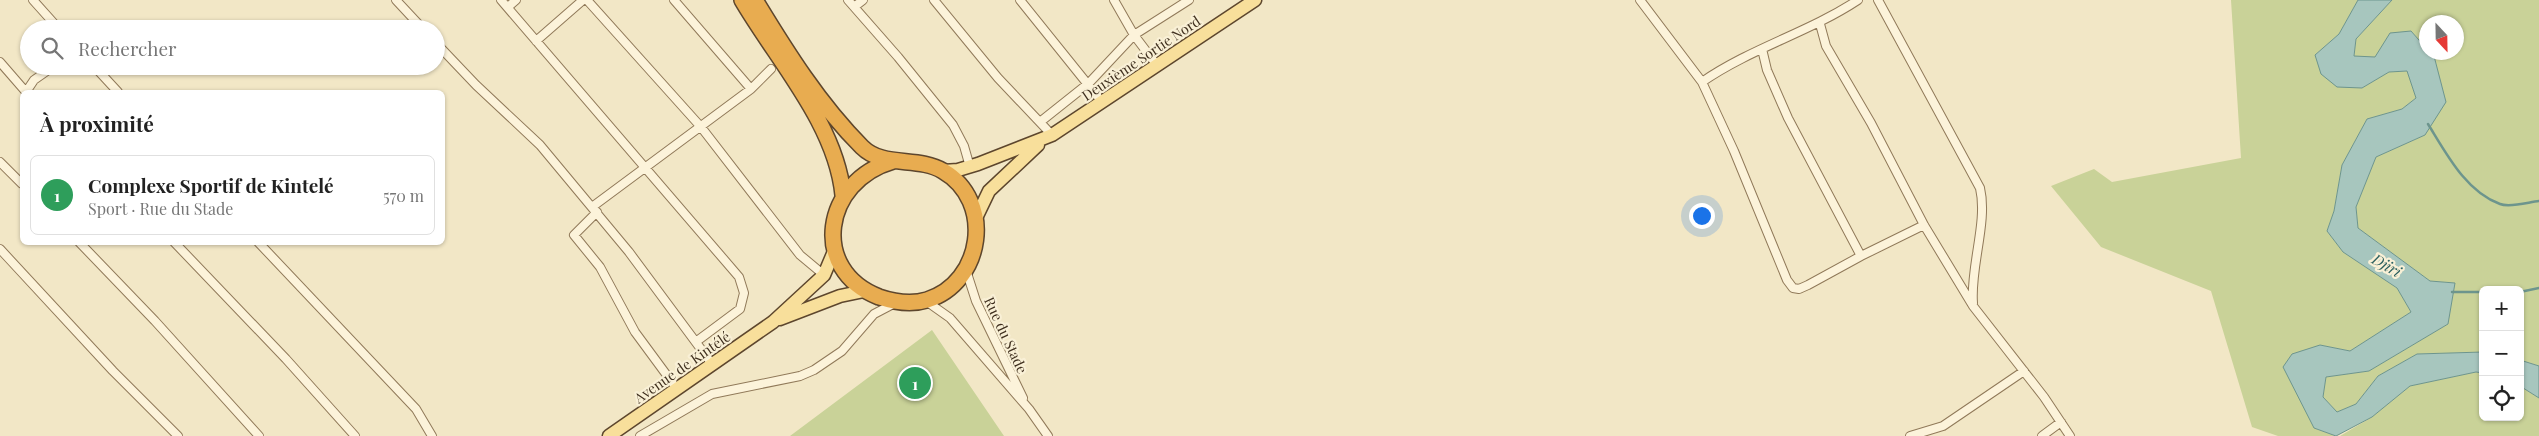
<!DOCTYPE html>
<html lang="fr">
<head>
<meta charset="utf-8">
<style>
  :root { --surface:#fff; --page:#f6f6f6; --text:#222; --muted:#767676; --line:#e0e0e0; --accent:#a52823 }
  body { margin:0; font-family:"Playfair Display",serif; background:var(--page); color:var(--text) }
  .controls { position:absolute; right:15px; bottom:15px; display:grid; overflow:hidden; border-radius:8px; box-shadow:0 1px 4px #0004 }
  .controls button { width:45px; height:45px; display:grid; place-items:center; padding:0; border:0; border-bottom:1px solid var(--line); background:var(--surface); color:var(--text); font:25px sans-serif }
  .compass { position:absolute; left:2419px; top:15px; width:45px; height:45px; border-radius:50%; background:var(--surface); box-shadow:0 1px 4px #0004; rotate:158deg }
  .you { position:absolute; left:1701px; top:215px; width:18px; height:18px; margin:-12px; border:4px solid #fff; border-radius:50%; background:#1a73e8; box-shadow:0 0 0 8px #1a73e833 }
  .badge { display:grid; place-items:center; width:32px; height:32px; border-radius:50%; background:var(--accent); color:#fff; font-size:16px; font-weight:700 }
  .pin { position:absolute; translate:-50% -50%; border:2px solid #fff; box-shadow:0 1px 5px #0006 }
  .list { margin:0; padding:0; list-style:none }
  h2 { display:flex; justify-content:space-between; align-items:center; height:65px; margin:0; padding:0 20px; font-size:21px }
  h2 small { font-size:16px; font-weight:400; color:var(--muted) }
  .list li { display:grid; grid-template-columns:32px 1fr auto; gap:15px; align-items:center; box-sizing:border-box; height:80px; margin:0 10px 10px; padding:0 10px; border:1px solid var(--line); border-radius:8px }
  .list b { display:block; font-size:19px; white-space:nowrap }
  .list p { margin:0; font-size:16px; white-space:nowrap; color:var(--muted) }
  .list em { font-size:16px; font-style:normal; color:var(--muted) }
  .icon { flex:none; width:28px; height:28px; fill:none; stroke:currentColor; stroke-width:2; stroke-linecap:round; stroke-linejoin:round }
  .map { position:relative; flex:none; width:2539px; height:436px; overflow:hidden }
  .search { position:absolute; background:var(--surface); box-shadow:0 1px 4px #0004; left:20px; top:20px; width:425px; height:55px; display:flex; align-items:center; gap:12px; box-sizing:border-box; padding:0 18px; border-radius:28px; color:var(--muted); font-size:19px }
  .panel { position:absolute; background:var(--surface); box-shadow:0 1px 4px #0004; left:20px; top:90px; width:425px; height:155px; border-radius:8px }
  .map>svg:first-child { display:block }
</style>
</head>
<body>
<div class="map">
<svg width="2539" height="436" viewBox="0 0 2539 436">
  <rect width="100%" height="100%" fill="#f2e7c6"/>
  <!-- green -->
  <path fill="#c9d298" d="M2231,0H2358L2339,34L2315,55L2362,88L2389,72L2408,71L2416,98L2402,109L2367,119L2342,165L2334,211L2327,231L2343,252L2397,288L2411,312L2350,351L2320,345L2314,428L2336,436H2278L2252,427L2211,291L2101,247L2051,186L2094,169L2112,182L2241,158Z
    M2392,0H2539V366L2520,360V290H2483V352L2417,354L2378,376L2356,404L2337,412L2323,397L2326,377L2369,371L2448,324L2454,283L2430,281L2358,228L2356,207L2376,157L2425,135L2434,56L2431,53L2456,52V22H2426V48L2411,31L2375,57H2354L2356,39Z
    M932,330L1004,436H790Z
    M2476,372L2483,373V417H2520V386L2539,398V436H2340L2372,417L2410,386Z"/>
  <!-- water -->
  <path fill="#a7c6be" stroke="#6d958d" d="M2358,0H2392L2356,39L2354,56L2375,57L2390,33L2411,31L2426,48V52L2434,56L2446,102L2425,135L2376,157L2356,207L2358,228L2430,281L2455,283L2448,324L2369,371L2326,377L2323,397L2337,412L2356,404L2378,376L2417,354L2483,352V373L2476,372L2410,386L2372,417L2336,436L2314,428L2283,367L2292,354L2320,345L2350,351L2411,312L2397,288L2343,252L2327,231L2334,211L2342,165L2367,119L2402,109L2416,98L2407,71L2389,72L2362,88L2337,87L2321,74L2315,55L2339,34Z
    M2520,360L2539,366V398L2520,386Z"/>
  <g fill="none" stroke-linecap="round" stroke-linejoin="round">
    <!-- stream -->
    <path stroke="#6d958d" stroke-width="2.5" d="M2428,124C2446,153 2466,192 2500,204C2510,208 2529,202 2539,201
      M2452,292H2483
      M2520,292L2539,288"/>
    <!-- street casing -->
    <g stroke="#907959" stroke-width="10">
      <path id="street" d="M33,0L59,29
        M396,0L423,29
        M501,0L739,277L744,293L740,309L697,341
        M587,0L701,127L800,255L824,275
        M674,0L751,89
        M848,0L898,57L953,125L964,146L970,167
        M934,0L998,78L1052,135
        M1020,0L1102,102
        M1114,0L1134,35L1156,64
        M1640,0L1702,82L1734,151L1787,280L1793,288L1799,289L1808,285L1861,256L1924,225
        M1878,0L1980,188C1988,222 1970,267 1973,303
        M508,7L516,0
        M854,7L863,0
        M1820,24L1826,46L1871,123L1924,225L1973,306L2044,397L2070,436
        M536,41L583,0
        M436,43L476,85L540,145L629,252L712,364
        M1762,49L1767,70L1788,118L1861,256
        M0,62L26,92
        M94,66L118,92
        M1702,82C1751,48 1808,33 1858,0
        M26,92L34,80L54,66
        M1040,122L1089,83L1134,35L1189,0
        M0,162L22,184
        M592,207L751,89L771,69
        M597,212L574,235L600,267L635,332L677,389
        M79,242L155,321L259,436
        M174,242L286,359L355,436
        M258,242L416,409L432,436
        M0,249L113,371L178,436
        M966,270L976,301L1023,398
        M926,301L950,318L1029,409L1048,436
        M640,436L712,394L800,376L814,370L842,351L874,314L895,303
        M1910,436L1943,426L2024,371
        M2042,436L2061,422"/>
    </g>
    <!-- primary casing -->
    <g stroke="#5d462d" stroke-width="15">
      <path id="primary" d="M943,171L958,170L978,164L1052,135L1255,0
        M976,218L989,191L1038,145
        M780,319L840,296L864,291
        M609,436L773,322L824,275L835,249"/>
    </g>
    <!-- highway casing -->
    <g stroke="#5d462d" stroke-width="18">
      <path id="highway" d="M742,0C777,60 836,124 843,195
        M755,0C786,51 819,104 862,147C883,168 918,156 943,171C995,201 983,283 927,300C911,305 894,302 879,297C809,270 823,181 893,161"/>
    </g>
    <!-- street -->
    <use href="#street" stroke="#fcf3da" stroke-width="8"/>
    <!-- primary -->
    <use href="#primary" stroke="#f8df9b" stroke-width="12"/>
    <!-- highway -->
    <use href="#highway" stroke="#e8ac50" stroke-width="15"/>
  </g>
  <g text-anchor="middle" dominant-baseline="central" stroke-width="4.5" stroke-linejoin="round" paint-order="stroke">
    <!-- street labels -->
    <g font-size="14" fill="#3f2f1e" stroke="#f9f0d6">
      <text transform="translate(1141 58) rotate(-34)">Deuxième Sortie Nord</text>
      <text transform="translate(1006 335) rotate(65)">Rue du Stade</text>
      <text transform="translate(682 367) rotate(-35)">Avenue de Kintélé</text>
    </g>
    <!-- water labels -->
    <g font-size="15" font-style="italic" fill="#2c605f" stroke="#f9f0d6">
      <text transform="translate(2387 265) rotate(30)">Djiri</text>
    </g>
  </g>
</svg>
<div class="controls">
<button>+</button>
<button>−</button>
<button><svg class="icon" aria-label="locate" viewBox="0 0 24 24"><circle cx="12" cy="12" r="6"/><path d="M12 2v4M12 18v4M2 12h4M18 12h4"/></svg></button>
</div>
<svg class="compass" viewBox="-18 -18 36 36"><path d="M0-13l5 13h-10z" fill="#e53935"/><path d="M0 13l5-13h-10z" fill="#767676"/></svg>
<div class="you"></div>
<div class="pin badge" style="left:915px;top:383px;background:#2e9e5b">1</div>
<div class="search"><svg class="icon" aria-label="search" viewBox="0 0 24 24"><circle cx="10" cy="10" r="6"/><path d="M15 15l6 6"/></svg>Rechercher</div>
<section class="panel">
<h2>À proximité<small></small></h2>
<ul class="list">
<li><span class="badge" style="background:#2e9e5b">1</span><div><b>Complexe Sportif de Kintelé</b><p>Sport · Rue du Stade</p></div><em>570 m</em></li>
</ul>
</section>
</div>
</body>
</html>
